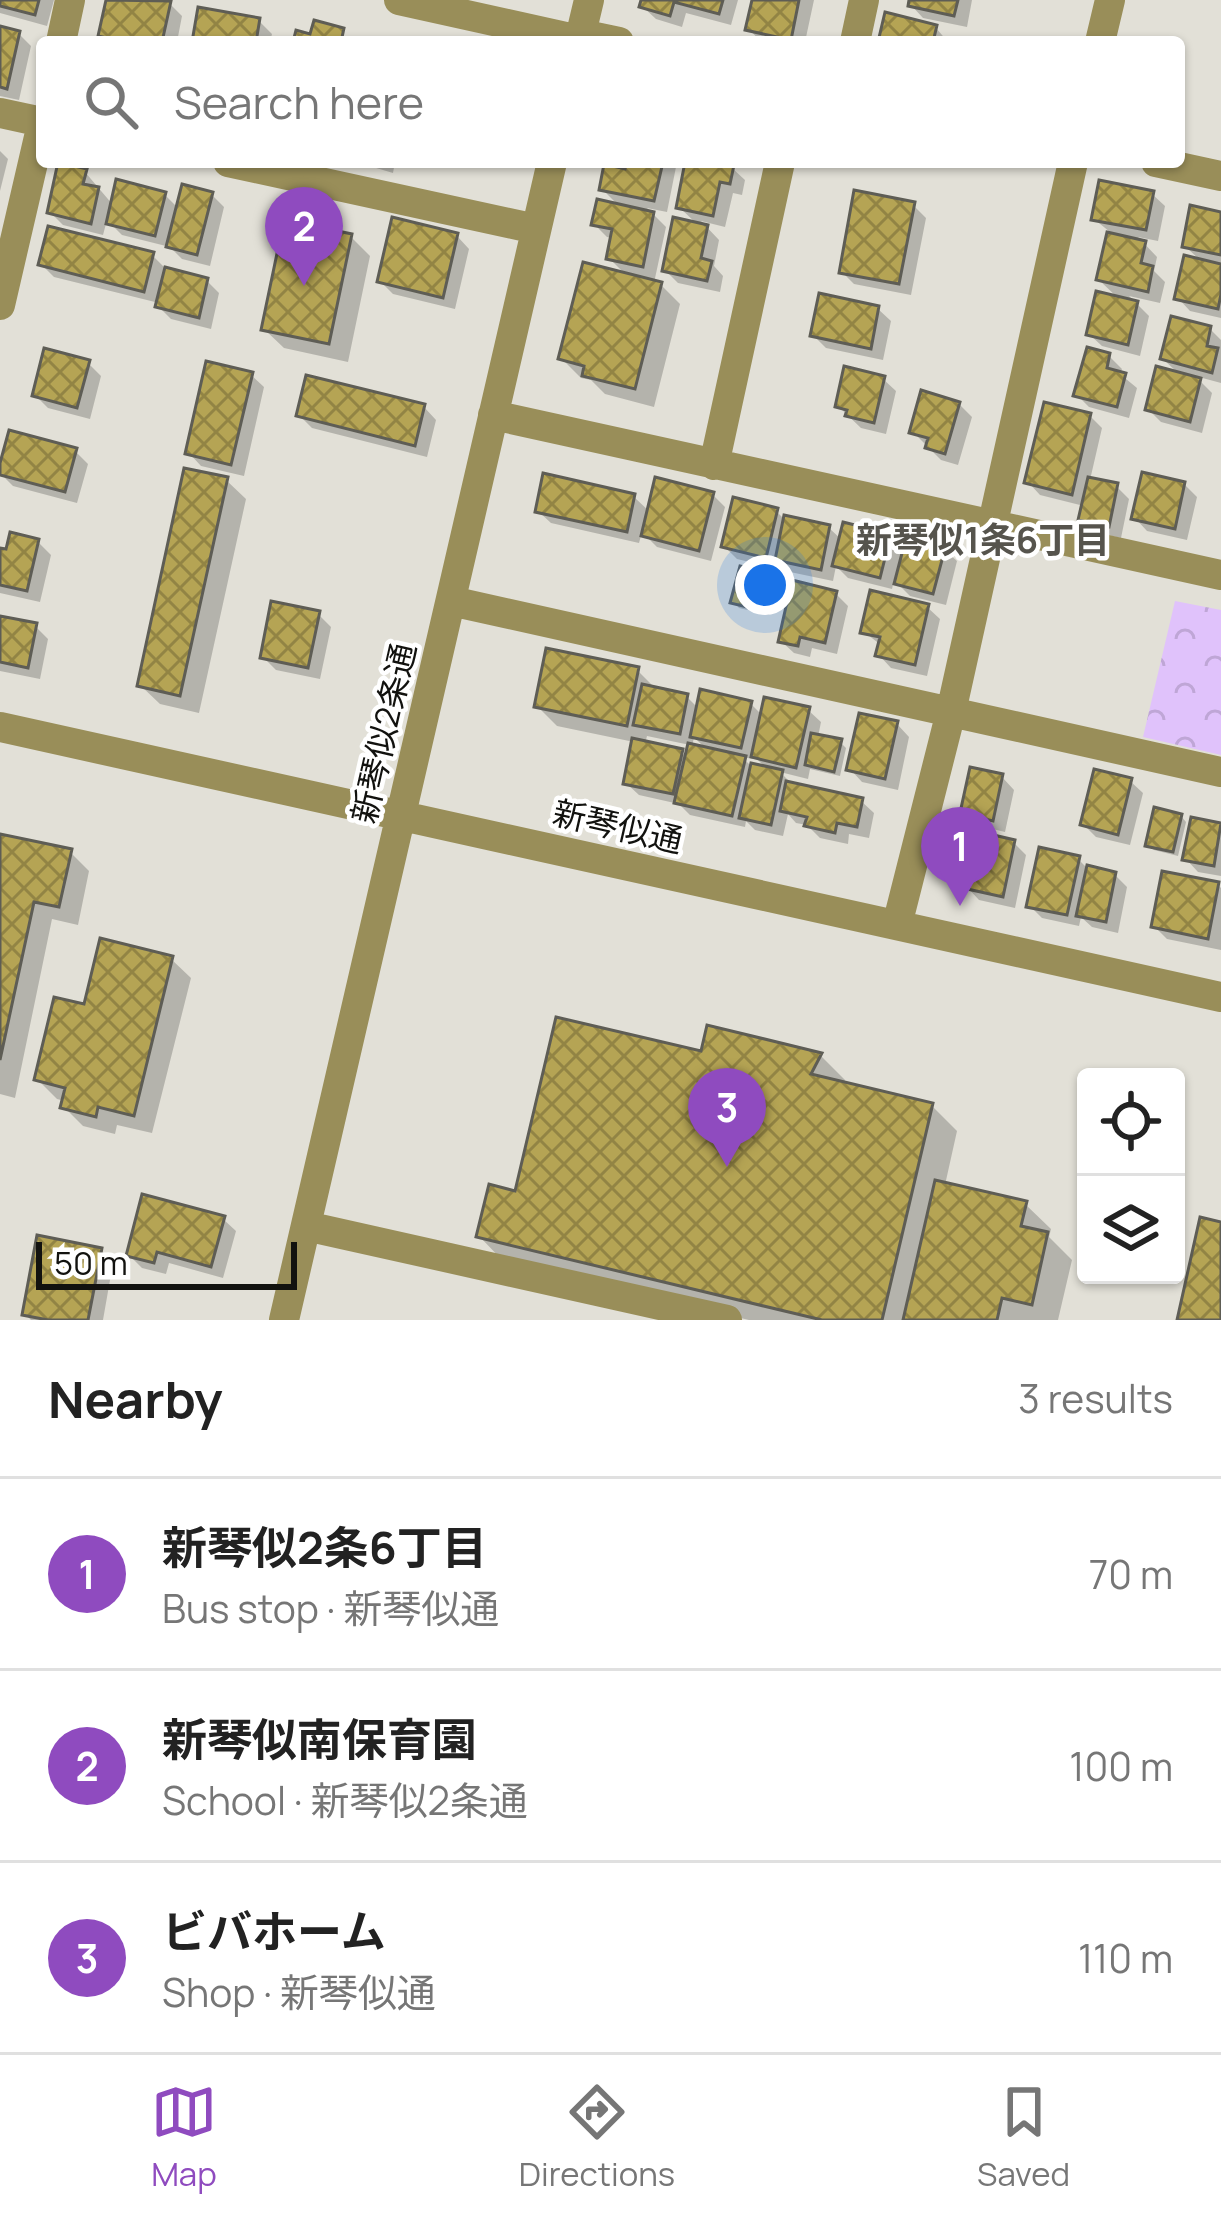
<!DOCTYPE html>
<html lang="en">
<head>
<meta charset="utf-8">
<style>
  :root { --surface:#fff; --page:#f2f2f2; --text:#222; --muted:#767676; --line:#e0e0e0; --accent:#8f4bbf }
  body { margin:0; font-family:Manrope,"Noto Sans JP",sans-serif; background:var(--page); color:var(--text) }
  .controls { position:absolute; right:36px; bottom:36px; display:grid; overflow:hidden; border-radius:12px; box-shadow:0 3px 9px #0004 }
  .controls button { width:108px; height:108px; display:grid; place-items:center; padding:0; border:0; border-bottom:3px solid var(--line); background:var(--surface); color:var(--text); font:60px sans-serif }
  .scale { position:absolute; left:36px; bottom:30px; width:261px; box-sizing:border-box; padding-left:12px; border:6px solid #12120f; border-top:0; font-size:33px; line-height:42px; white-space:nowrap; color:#12120f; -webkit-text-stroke:9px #fff; paint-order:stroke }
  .you { position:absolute; left:765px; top:585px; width:42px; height:42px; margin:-30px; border:9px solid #fff; border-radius:50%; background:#1a73e8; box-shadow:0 0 0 18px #1a73e833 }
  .badge { display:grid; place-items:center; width:78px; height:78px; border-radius:50%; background:var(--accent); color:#fff; font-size:39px; font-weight:700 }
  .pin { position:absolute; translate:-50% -99px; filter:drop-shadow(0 3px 6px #0008) }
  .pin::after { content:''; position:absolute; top:63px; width:42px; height:36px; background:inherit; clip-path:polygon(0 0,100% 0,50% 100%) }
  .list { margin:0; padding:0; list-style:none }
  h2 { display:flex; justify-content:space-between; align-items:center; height:156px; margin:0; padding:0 48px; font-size:51px }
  h2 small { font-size:39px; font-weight:400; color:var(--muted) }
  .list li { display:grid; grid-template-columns:78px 1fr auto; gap:36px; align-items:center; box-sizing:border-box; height:192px; padding:0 48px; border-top:3px solid var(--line) }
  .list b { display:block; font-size:45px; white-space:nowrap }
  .list p { margin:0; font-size:39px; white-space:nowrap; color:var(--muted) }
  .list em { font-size:39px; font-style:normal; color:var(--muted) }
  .icon { flex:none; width:66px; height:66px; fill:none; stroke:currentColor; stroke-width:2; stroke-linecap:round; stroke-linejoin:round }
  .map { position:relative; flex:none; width:1221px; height:1320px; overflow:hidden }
  .search { position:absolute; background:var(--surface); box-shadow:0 3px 9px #0004; left:36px; right:36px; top:36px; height:132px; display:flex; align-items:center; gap:30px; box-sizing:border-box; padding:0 42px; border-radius:12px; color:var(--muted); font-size:45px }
  .sheet { height:732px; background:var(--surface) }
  nav { display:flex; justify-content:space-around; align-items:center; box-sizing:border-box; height:168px; border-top:3px solid var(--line); background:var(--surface); font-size:33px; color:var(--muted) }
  nav a { display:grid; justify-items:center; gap:6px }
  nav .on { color:var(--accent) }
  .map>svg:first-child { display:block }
</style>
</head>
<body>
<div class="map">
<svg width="1221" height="1320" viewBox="0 0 1221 1320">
  <defs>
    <pattern id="forest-crowns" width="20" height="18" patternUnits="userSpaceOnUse" patternTransform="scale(3)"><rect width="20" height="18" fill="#e0c2fb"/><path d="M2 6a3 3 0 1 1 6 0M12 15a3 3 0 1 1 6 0" fill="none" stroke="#bfa6d6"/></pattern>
    <pattern id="building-cross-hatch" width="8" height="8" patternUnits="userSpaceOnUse" patternTransform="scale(3)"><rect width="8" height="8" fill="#b5a454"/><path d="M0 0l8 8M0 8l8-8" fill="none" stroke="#928444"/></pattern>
  </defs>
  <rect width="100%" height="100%" fill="#e2e0d7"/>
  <!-- forest -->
  <path fill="url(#forest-crowns)" d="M1175,601L1221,610V755L1143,737Z"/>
  <!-- shadow -->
  <path fill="#0003" fill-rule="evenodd" d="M0,0H54L47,26L0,13Z
    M109,0H153L170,4L182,16L177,42H108L101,35Z
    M645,0H738L731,25L686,13L682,27L656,19L643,7Z
    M755,0H814L805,42H761L749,29Z
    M912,0H972L967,27L923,18L911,5Z
    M259,21L272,34L270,42H195Z
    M936,28L948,42H881Z
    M0,29L18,33L31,46L19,100L0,96Z
    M0,151L8,159L0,191Z
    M356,162H395L393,173Z
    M629,162H677L667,212L647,208L666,227L654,283L660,284L680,304L654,407L605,394L591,380L581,378L561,358L627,276L609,258L613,238L607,237L594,224L620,207L602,189L627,172Z
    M688,162H705L732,168L745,180L742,195L733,193L725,227L701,221L719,240L714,266L723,276L720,292L678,283L665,270L698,225L679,207Z
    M85,172L113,205L164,194L179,209L212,195L224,207L210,266L182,259L170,247L122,235L107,220L103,235L63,225L50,212Z
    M1152,194L1165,206L1158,241L1138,237L1157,257L1154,271L1165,282L1160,303L1129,296L1149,316L1140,356L1102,346L1089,334L1119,299L1099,280L1110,232L1094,219Z
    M913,205L926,218L911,295L854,284L842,272Z
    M1221,215V318L1190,311L1178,298L1202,262L1185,246Z
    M457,236L469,249L455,309L393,294L380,281Z
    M351,237L370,256L348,362L284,348L264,329Z
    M152,255L165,268L207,281L219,293L211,329L171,319L158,306L159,303L54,277L41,264Z
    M878,309L891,321L883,360L826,348L813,335Z
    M1210,329L1221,340V383L1195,376L1212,393L1202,433L1161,422L1148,409L1180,375L1163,359Z
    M1109,356L1122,369L1120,374L1137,388L1129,418L1089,407L1077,395Z
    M88,363L101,376L90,419L48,408L35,395Z
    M251,375L264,387L244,476L201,466L189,453Z
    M883,379L896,391L886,434L861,428L838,406Z
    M959,404L972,417L958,465L941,460L913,432Z
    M424,407L436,420L427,457L312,428L299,415Z
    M1090,416L1102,428L1090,480L1116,486L1129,499L1121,538L1094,532L1082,520L1084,506L1040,495L1028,482Z
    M75,451L88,464L77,503L13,486L0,473Z
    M226,480L246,499L199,713L160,704L140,685Z
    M1184,484L1197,497L1187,540L1147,531L1135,518Z
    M712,494L725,507L711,561L657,547L642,532L639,543L551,523L538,511L634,497L650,512Z
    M776,511L783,518L829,528L842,540L889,537L905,553L928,535L957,561L946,605L910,596L894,580L892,589L848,578L836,566L833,581L790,572L780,561L778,569L737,559L724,546Z
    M38,542L51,555L40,602L0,593V551Z
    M771,576L777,582L769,615L739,608L734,602Z
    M835,593L848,606L837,654L812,648L810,657L794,653L781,641Z
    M927,607L940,619L927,676L891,668L879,655L881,645L864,632Z
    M318,614L331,627L320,679L276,670L263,657Z
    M0,619L35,626L48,639L40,679L0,671Z
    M637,670L658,691L687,697L699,709L750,703L763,716L808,710L821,722L818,737L840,742L846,748L840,776L810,769L808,779L780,772L794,786L861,801L874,813L869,838L849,834L848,844L820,838L807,825L796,823L788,814L783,836L755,830L746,821L745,827L690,815L679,804L639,795L626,783L634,742L557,726L537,706ZM647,736L690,745L687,758L681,752L645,744ZM694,737L708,751L692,747ZM754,756L768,770L751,766L742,757L753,759Z
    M897,724L909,737L898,790L862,782L850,769Z
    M1002,777L1014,790L1005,832L976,825L963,812Z
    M1130,781L1143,793L1130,845L1096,837L1083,824Z
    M1181,816L1186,822L1178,856L1154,850L1149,845Z
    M1194,821L1221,826V876L1198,872L1186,859Z
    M969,830L977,839L1014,843L1026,855L1015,908L979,900L967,887L971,866L947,859L941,854Z
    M0,837L70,852L89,871L78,925L52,919L15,1098L0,1094Z
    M1078,859L1088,869L1115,875L1127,887L1118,933L1092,927L1081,917L1079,926L1042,918L1030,906Z
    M1218,885L1221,888V950L1167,939L1154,926Z
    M171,959L191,978L152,1133L117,1125L115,1134L83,1126L64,1107L65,1101L57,1099L37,1079L86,1007Z
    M703,1055H820L845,1080L843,1085L932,1106L957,1131L945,1185L1025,1204L1051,1229L1049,1237L1072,1260L1058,1320H749L504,1262L479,1236L517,1194Z
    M223,1219L236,1231L223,1278L169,1263L166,1274L142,1268L129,1255Z
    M101,1250L113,1263L103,1320H31L25,1314Z"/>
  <!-- building -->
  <path fill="url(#building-cross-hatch)" stroke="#5e5d55" stroke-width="3" d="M0,0H39L35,15L0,6Z
    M106,0L171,1L162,42H126L98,36Z
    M641,0H723L719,14L674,2L670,16L639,7Z
    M752,0H799L791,40L745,30Z
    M909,0H958L954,16L908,6Z
    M198,7L260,18L256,42H192Z
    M885,12L937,25L933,42H878Z
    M314,20L344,28L341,42H293L296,30L310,34Z
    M0,26L20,31L7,89L0,87Z
    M58,162L87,169L83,184L99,187L91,224L47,213Z
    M626,162H663L654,201L599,190L604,164L625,169Z
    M685,162H720L734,165L730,184L720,182L713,216L676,208Z
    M116,179L166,192L155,236L106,224Z
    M1099,180L1154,191L1146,230L1091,220Z
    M182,184L213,192L197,255L166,247Z
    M854,190L915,202L899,284L839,273Z
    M597,199L654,212L643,267L606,259L612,229L591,225Z
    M1190,205L1221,212V255L1182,247Z
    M392,217L458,233L443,298L377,282Z
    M673,217L708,225L701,258L712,261L707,281L662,271Z
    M284,220L352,234L329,344L261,330Z
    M48,226L154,252L144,292L38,265Z
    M1107,232L1146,241L1141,263L1153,266L1148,292L1096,280Z
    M1184,255L1221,264V294L1218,309L1174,299Z
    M583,262L662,282L635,389L582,376L584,366L558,359Z
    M165,267L208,278L199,318L155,307Z
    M1096,291L1138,301L1128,345L1086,335Z
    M819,293L879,306L871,349L810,336Z
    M1171,316L1211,326L1207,346L1218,348L1212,373L1160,359Z
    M1087,347L1110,353L1107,368L1126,373L1117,407L1073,396Z
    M44,348L90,360L77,408L32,396Z
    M206,361L253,372L231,465L185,454Z
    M844,366L885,376L874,423L845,416L847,410L835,407Z
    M1156,366L1201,378L1190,422L1145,410Z
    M306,375L425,404L415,446L296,416Z
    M921,390L960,402L945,454L925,448L928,438L909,433Z
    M1044,402L1091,413L1072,495L1024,483Z
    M9,430L77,448L65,492L0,475V463Z
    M184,468L228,477L180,696L137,686Z
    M1142,472L1185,482L1175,529L1131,519Z
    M543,473L635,494L627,532L535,512Z
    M655,477L714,492L699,551L641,536Z
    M1088,477L1118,483L1109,527L1078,520Z
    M733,497L778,508L766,558L721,547Z
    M784,515L830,525L821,570L775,560Z
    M843,522L891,534L880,578L832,566Z
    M909,526L930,532L927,541L946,545L933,594L894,584Z
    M10,532L39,539L27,591L0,585V548L6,549Z
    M740,566L773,574L764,611L730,603Z
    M792,580L837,591L825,643L800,637L798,646L778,642Z
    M870,590L929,604L915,665L875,656L880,637L860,633Z
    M271,601L320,611L308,668L260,658Z
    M0,616L37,623L28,668L0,662Z
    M546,648L639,667L627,726L534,707Z
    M642,684L688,694L680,734L633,725Z
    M700,689L752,701L741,748L690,737Z
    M764,697L810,707L796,768L751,757Z
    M859,713L898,721L885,779L846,770Z
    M811,733L842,739L834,772L805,765Z
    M632,738L683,749L673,794L623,784Z
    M688,743L746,756L732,816L674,803Z
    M751,763L783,770L771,825L739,818Z
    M970,767L1003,774L993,821L960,813Z
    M1094,769L1132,778L1118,835L1080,825Z
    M786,781L863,798L857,827L837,823L835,833L804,826L807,817L780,811Z
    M1154,807L1182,814L1173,852L1145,846Z
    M1191,817L1221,823L1214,866L1182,860Z
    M946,821L970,828L961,861L938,854Z
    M976,831L1015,840L1003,897L963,888Z
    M0,834L72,849L59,907L34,902L0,1060Z
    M1039,847L1080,856L1067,915L1026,907Z
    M1087,865L1116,872L1106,922L1076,916Z
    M1162,871L1219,882L1208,939L1151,927Z
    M100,938L173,956L134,1116L98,1107L96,1117L60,1108L65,1088L34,1080L54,997L84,1004Z
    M556,1017L701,1051L707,1025L822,1053L811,1074L933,1103L882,1320H822L476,1237L489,1184L515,1191Z
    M935,1180L1027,1201L1021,1226L1048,1232L1032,1305L1002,1298L997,1320H903Z
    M142,1194L225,1216L211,1267L157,1252L154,1263L126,1256Z
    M1200,1217L1221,1222V1320H1177Z
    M37,1235L102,1248L88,1320H48L22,1315Z"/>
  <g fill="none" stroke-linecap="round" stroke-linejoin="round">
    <!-- minor -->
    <path stroke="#998e59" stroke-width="30" d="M399,0L579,40
      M581,34L619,42
      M61,42L70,0
      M579,42L589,0
      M855,42L864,0
      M1100,42L1110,0
      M0,113L42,122
      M228,162L536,229
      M1156,162L1221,176
      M0,305L42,124
      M493,415L1221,575
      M714,465L780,162
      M451,601L1221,772
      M0,727L1221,997
      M897,925L951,712L1073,162
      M306,1226L727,1320
      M284,1320L552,162"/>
  </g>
  <g text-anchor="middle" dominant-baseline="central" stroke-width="9" stroke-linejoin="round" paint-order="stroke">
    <!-- street labels -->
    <g font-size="33" fill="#12120f" stroke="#fff">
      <text transform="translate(383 733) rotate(-77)">新琴似2条通</text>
      <text transform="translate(618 826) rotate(13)">新琴似通</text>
    </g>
    <!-- neighbourhood labels -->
    <g font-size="36" font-weight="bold" fill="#56544d" stroke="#fff">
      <text x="983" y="539">新琴似1条6丁目</text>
    </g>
  </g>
</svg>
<div class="controls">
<button><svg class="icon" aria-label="locate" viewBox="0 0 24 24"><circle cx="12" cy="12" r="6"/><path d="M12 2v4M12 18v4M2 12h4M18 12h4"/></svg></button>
<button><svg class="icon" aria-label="layers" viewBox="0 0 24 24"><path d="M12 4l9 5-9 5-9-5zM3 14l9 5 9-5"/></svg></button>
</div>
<div class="scale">50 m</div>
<div class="you"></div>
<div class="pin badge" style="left:960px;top:906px">1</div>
<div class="pin badge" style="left:304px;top:286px">2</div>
<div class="pin badge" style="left:727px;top:1167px">3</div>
<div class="search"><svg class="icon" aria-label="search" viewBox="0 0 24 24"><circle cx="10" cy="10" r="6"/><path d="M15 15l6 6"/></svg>Search here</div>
</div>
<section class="sheet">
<h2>Nearby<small>3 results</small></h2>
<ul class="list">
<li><span class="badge">1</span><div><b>新琴似2条6丁目</b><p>Bus stop · 新琴似通</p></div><em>70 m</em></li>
<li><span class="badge">2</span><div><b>新琴似南保育園</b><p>School · 新琴似2条通</p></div><em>100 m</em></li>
<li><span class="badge">3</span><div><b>ビバホーム</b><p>Shop · 新琴似通</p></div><em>110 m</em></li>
</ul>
</section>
<nav>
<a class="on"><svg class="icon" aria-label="map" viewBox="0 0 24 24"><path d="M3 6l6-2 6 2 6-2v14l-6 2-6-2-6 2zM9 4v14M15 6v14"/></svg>Map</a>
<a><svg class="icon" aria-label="directions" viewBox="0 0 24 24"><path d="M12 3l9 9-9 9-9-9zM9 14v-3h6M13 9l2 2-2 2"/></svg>Directions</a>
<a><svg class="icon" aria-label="saved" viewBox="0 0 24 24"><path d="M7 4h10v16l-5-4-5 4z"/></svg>Saved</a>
</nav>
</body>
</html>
